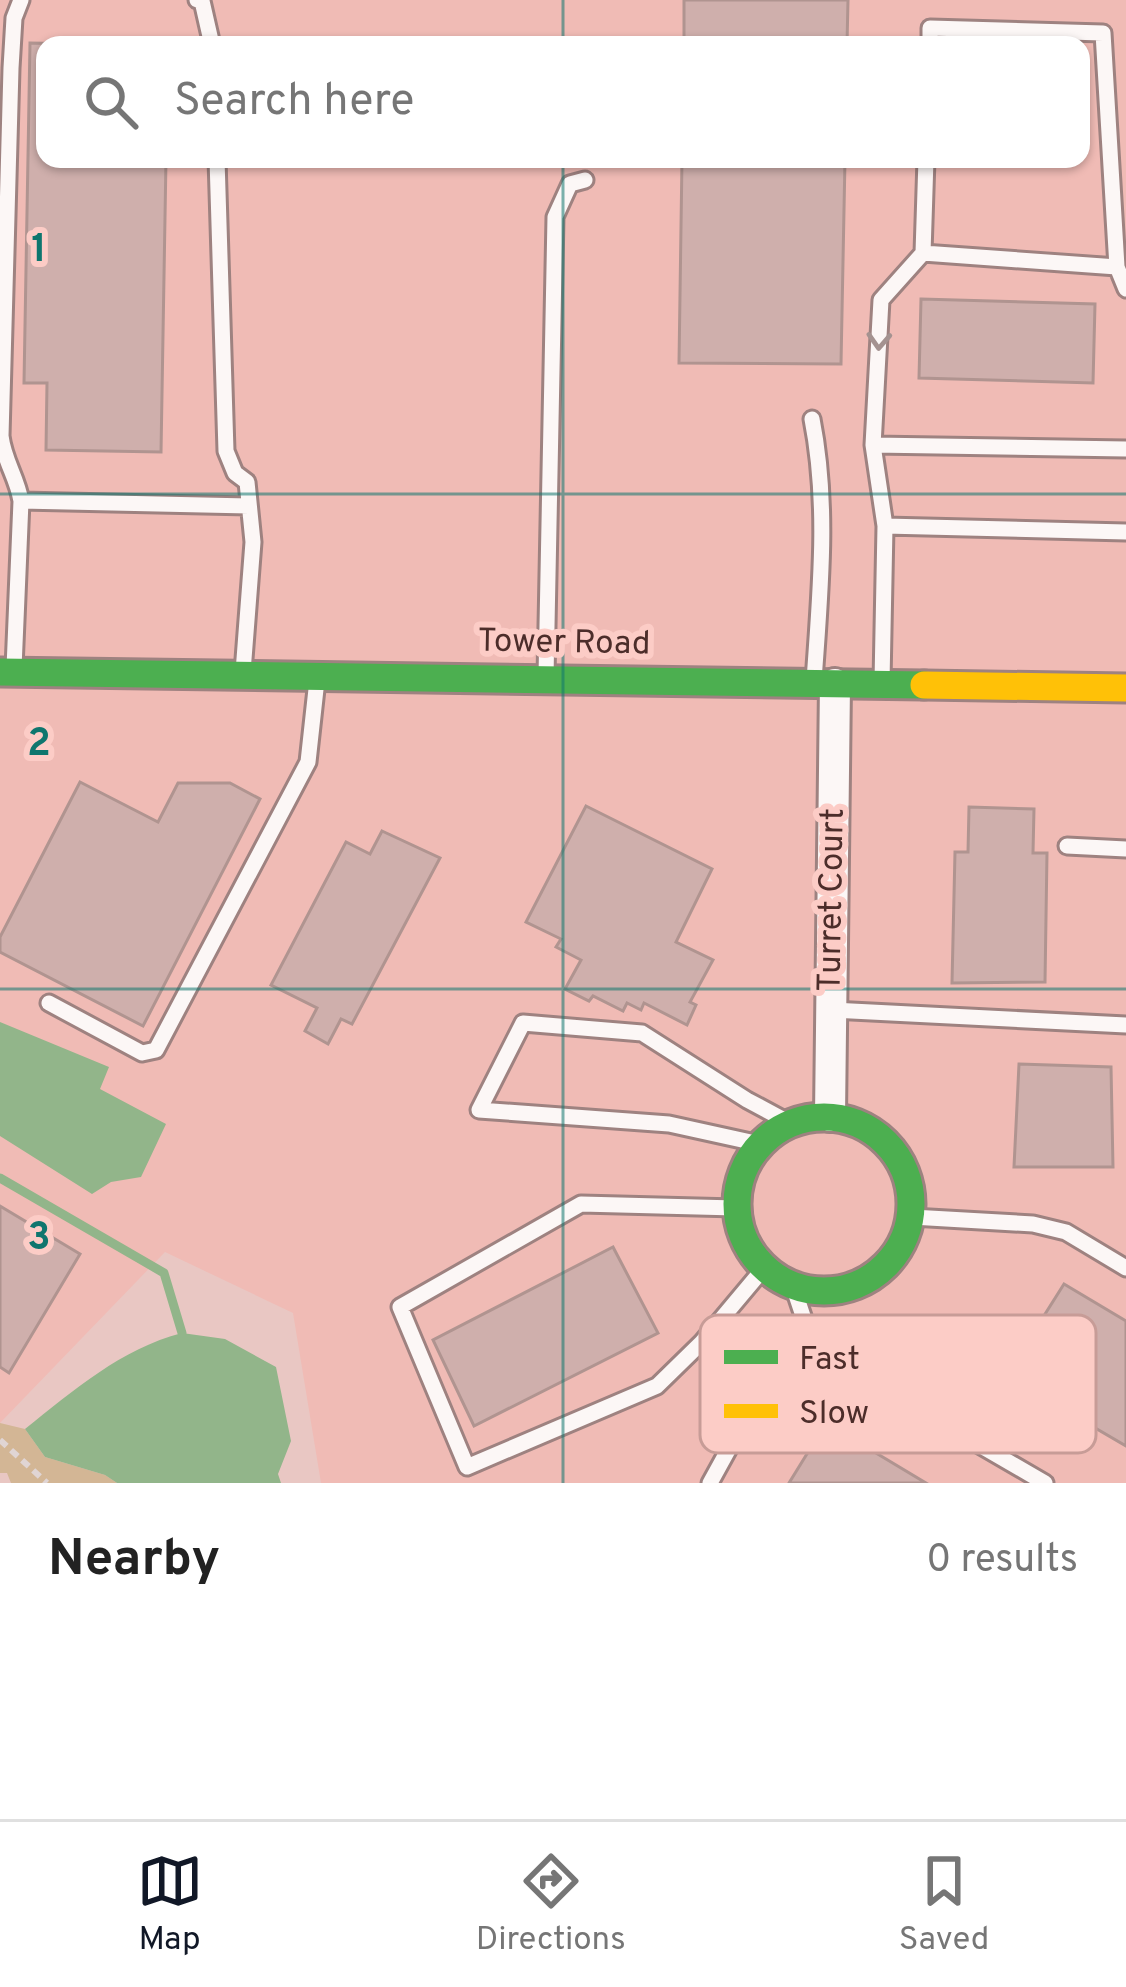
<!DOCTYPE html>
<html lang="en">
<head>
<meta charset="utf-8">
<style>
  :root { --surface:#fff; --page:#f6f6f6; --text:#222; --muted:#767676; --line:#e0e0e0; --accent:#111827 }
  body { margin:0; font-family:Overpass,sans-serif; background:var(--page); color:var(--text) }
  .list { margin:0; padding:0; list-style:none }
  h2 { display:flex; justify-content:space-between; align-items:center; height:156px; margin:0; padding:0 48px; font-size:51px }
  h2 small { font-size:39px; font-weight:400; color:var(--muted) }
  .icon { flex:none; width:66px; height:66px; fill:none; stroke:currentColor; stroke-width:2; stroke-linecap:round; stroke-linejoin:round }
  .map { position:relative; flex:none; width:1126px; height:1483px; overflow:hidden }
  .search { position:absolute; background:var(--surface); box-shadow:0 3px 9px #0004; left:36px; right:36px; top:36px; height:132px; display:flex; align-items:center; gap:30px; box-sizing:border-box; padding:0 42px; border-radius:24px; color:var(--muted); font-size:45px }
  .sheet { height:336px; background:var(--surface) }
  nav { display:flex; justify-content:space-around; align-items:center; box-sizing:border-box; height:168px; border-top:3px solid var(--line); background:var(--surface); font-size:33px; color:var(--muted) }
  nav a { display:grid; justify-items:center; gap:6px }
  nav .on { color:var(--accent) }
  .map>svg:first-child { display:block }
</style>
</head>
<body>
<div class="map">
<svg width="1126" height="1483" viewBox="0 0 1126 1483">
  <rect width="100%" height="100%" fill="#e9c7c3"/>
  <!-- built -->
  <path fill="#f0bbb5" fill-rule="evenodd" d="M0,0H1126V1483H321L293,1313L165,1252L0,1423ZM45,45H1081V159H45Z"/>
  <!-- green -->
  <path fill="#d3b695" d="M0,1423L25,1429L45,1457L105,1475L117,1483H11L7,1473H0Z"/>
  <!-- water -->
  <path fill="#92b58a" d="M0,1022L109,1067L100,1089L166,1124L141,1177L111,1182L92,1194L0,1136Z
    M182,1333L225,1339L276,1367L291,1441L278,1474L281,1483H117L105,1475L45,1457L25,1429C74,1390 121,1349 182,1333Z"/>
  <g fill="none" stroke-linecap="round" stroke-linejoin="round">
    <!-- stream -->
    <path stroke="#92b58a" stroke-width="9" d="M0,1178L164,1273L182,1333"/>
  </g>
  <!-- building -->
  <path fill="#cfafac" stroke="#b09490" stroke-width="3" d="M684,0H848L847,45H684Z
    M30,43L138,45H45V159H166L161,452L46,450L47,383H24Z
    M682,159H845L841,364L679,363Z
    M921,299L1095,304L1093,383L919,378Z
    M80,782L158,822L178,783H230L260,799L143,1026L0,952V937Z
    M586,806L712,869L676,942L713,960L690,1002L696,1005L687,1025L644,1003L641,1010L627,1003L623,1011L593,996L589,1001L565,989L581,960L556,947L561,939L526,922Z
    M969,807L1034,809L1033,853H1047L1045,982L952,983L955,852H968Z
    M382,831L440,858L352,1024L341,1019L328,1044L305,1031L317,1008L271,985L346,842L370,854Z
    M1019,1064L1111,1067L1113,1167H1014Z
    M0,1206L80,1254L9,1373L0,1367Z
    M613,1247L658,1333L474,1426L433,1340Z
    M1064,1284L1126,1321V1446L1006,1376Z
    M826,1423L926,1483H789Z"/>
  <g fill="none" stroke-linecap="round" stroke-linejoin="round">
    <!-- lane casing -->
    <g stroke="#9e8280" stroke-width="21">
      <path id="lane" d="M197,0L202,1L212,45
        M930,45V28L1103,33L1117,267L1126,289
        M217,159L226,451L235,473L247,482L253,542L243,672
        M926,159L923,253L1117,267
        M812,419C829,505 820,593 814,681
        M873,445L1126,449
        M21,501L249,506
        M885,526L1126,532
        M14,668L21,501C17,477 4,461 1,436L11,68L14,18L21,0
        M546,677L555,217L570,184L585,180
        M882,682L885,526L873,445L881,300L923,253
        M1067,846L1126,849
        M49,1003L142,1053L156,1050L308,762L317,680
        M832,1010L1126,1025
        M760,1144L669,1124L479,1110L523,1023L642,1033L747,1100L790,1123
        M736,1208L581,1204L400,1307L467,1467L657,1386L702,1342L764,1268
        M912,1217L1033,1224L1066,1232L1126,1268
        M793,1286L814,1349L1045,1483
        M710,1483L770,1374L814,1349"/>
    </g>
    <!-- street casing -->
    <g stroke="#9e8280" stroke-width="36">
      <path id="street" d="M830,1116L835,684"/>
    </g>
    <!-- fast casing -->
    <g stroke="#9e8280" stroke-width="33">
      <path id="fast" d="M0,672L924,685
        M737 1204a87 87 0 1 1 174 0a87 87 0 1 1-174 0Z"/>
    </g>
    <!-- slow casing -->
    <g stroke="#9e8280" stroke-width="33">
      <path id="slow" d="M924,685L1126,688"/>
    </g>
    <!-- path -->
    <path stroke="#e0d5d4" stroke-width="6" stroke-dasharray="9 6" stroke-linecap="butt" d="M0,1440L47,1483"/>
    <!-- lane -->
    <use href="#lane" stroke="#fcf7f6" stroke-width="15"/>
    <!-- street -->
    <use href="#street" stroke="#fcf7f6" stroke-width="30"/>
    <!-- fast -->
    <use href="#fast" stroke="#4caf50" stroke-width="27"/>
    <!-- slow -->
    <use href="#slow" stroke="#ffc107" stroke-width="27"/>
  </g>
  <!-- one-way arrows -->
  <defs><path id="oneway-chevron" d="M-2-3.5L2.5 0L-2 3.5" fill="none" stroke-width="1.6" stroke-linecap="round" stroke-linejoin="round" transform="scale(3)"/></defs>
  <use stroke="#a49290" href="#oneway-chevron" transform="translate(879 341) rotate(93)"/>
  <!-- grid -->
  <path fill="none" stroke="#0f766e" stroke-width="3" stroke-opacity="0.55" d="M563,0V45M563,159V1483M0,494H1126M0,989H1126"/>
  <g text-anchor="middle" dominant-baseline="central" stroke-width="12" stroke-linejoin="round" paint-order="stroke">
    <!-- street labels -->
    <g font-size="33" fill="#4c2d2a" stroke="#fcccc6">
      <text transform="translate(564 644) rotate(1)">Tower Road</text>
      <text transform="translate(833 900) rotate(-89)">Turret Court</text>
    </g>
  </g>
  <!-- legend -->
  <rect x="700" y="1315" width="396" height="138" rx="18" fill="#fcccc6" stroke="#c79c97" stroke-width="3"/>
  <rect x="724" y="1350" width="54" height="14" fill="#4caf50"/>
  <rect x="724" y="1404" width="54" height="14" fill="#ffc107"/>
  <g font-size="33" fill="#4c2d2a">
    <text x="799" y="1369">Fast</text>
    <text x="799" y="1423">Slow</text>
  </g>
  <g font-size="39" text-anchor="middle" font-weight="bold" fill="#0f766e" stroke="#fcccc6" stroke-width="12" stroke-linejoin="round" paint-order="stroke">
    <text x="39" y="261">1</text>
    <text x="39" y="755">2</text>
    <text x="39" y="1249">3</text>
  </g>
</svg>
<div class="search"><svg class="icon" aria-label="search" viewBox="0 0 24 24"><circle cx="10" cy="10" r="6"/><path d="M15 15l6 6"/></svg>Search here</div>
</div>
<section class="sheet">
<h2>Nearby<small>0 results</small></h2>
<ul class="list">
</ul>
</section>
<nav>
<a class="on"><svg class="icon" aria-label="map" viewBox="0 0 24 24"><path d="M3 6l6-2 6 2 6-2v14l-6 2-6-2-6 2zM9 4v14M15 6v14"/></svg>Map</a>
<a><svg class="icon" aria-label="directions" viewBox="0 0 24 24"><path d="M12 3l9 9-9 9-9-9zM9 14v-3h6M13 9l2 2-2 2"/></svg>Directions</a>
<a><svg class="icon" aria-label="saved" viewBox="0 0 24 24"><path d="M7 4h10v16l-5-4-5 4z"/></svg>Saved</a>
</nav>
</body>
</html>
